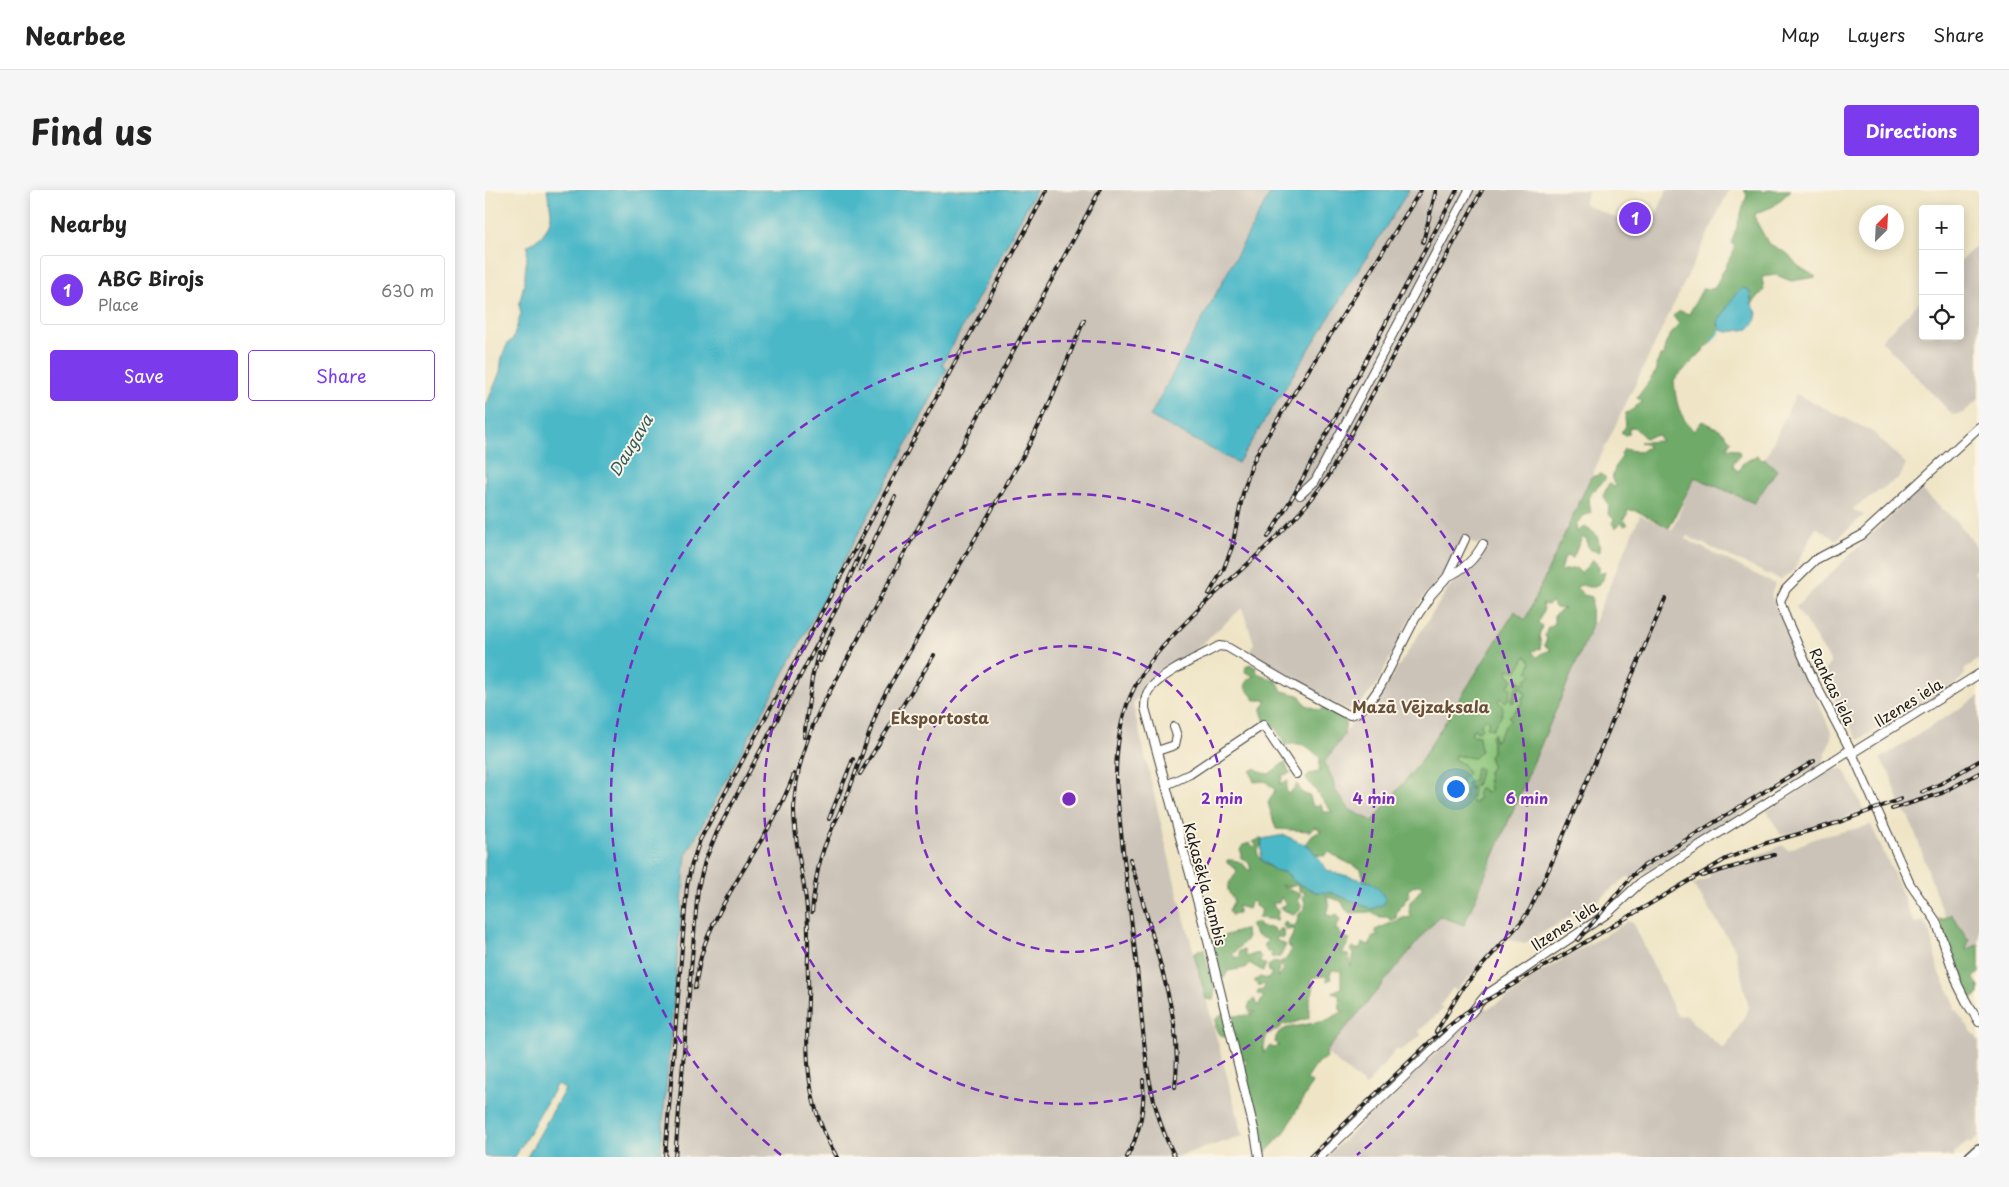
<!DOCTYPE html>
<html lang="en">
<head>
<meta charset="utf-8">
<style>
  :root { --surface:#fff; --page:#f6f6f6; --text:#222; --muted:#767676; --line:#e0e0e0; --accent:#7c3aed }
  body { margin:0; font-family:"Playpen Sans",sans-serif; background:var(--page); color:var(--text) }
  .controls { position:absolute; right:15px; top:15px; display:grid; overflow:hidden; border-radius:5px; box-shadow:0 2px 12px #0003 }
  .controls button { width:45px; height:45px; display:grid; place-items:center; padding:0; border:0; border-bottom:1px solid var(--line); background:var(--surface); color:var(--text); font:25px sans-serif }
  .compass { position:absolute; left:1374px; top:15px; width:45px; height:45px; border-radius:50%; background:var(--surface); box-shadow:0 2px 12px #0003; rotate:24deg }
  .you { position:absolute; left:970px; top:598px; width:18px; height:18px; margin:-12px; border:4px solid #fff; border-radius:50%; background:#1a73e8; box-shadow:0 0 0 8px #1a73e833 }
  .badge { display:grid; place-items:center; width:32px; height:32px; border-radius:50%; background:var(--accent); color:#fff; font-size:16px; font-weight:700 }
  .pin { position:absolute; translate:-50% -50%; border:2px solid #fff; box-shadow:0 1px 5px #0006 }
  .list { margin:0; padding:0; list-style:none }
  h2 { display:flex; justify-content:space-between; align-items:center; height:65px; margin:0; padding:0 20px; font-size:21px }
  h2 small { font-size:16px; font-weight:400; color:var(--muted) }
  .list li { display:grid; grid-template-columns:32px 1fr auto; gap:15px; align-items:center; box-sizing:border-box; height:70px; margin:0 10px 10px; padding:0 10px; border:1px solid var(--line); border-radius:5px }
  .list b { display:block; font-size:19px; white-space:nowrap }
  .list p { margin:0; font-size:16px; white-space:nowrap; color:var(--muted) }
  .list em { font-size:16px; font-style:normal; color:var(--muted) }
  .actions { display:flex; gap:10px; padding:15px 20px }
  .actions a { flex:1; padding:11px 0; border:1px solid var(--accent); border-radius:5px; text-align:center; font-size:18px; color:var(--accent) }
  .actions .main { background:var(--accent); color:#fff }
  .icon { flex:none; width:28px; height:28px; fill:none; stroke:currentColor; stroke-width:2; stroke-linecap:round; stroke-linejoin:round }
  .map { position:relative; flex:none; width:1494px; height:967px; overflow:hidden; border-radius:5px }
  header { display:flex; align-items:center; gap:30px; box-sizing:border-box; height:70px; padding:0 25px; background:var(--surface); border-bottom:1px solid var(--line) }
  header strong { font-size:24px }
  nav { display:flex; gap:28px; margin-inline-start:auto; font-size:18px }
  .intro { display:flex; align-items:center; justify-content:space-between; box-sizing:border-box; height:120px; padding:0 30px }
  h1 { margin:0; font-size:35px }
  .button { padding:12px 22px; border-radius:5px; background:var(--accent); color:#fff; font-size:18px; font-weight:700 }
  main { display:flex; gap:30px; padding:0 30px }
  aside { flex:1; background:var(--surface); border-radius:5px; box-shadow:0 2px 12px #0003 }
  .map>svg:first-child { display:block }
</style>
</head>
<body>
<header>
<strong>Nearbee</strong>
<nav><a>Map</a><a>Layers</a><a>Share</a></nav>
</header>
<div class="intro"><h1>Find us</h1><a class="button">Directions</a></div>
<main>
<aside>
<h2>Nearby<small></small></h2>
<ul class="list">
<li><span class="badge">1</span><div><b>ABG Birojs</b><p>Place</p></div><em>630 m</em></li>
</ul>
<div class="actions"><a class="main">Save</a><a>Share</a></div>
</aside>
<div class="map">
<svg width="1494" height="967" viewBox="0 0 1494 967">
  <rect width="100%" height="100%" fill="#fcf5e5"/>
  <filter id="ink" filterUnits="userSpaceOnUse"><feTurbulence type="fractalNoise" baseFrequency=".02" numOctaves="2"/><feDisplacementMap in="SourceGraphic" scale="10" xChannelSelector="R" yChannelSelector="G"/><feConvolveMatrix kernelMatrix="1 2 1 2 8 2 1 2 1" color-interpolation-filters="sRGB"/></filter>
  <filter id="wash" filterUnits="userSpaceOnUse"><feTurbulence type="fractalNoise" baseFrequency=".0096" numOctaves="4" result="noise"/><feDisplacementMap in="SourceGraphic" scale="20" xChannelSelector="R" yChannelSelector="G"/><feGaussianBlur stdDeviation="1.12" result="paint"/><feColorMatrix in="noise" values="0 0 0 0 0 0 0 0 0 0 0 0 0 0 0 0 0 1.4 0 .05"/><feComposite in="paint" operator="in"/></filter>
  <g filter="url(#wash)">
    <rect width="100%" height="100%" fill="#efe5c6"/>
    <!-- industrial -->
    <path fill="#cbc3b8" d="M551,0H787L665,226L753,273L924,0H1104L1099,14L1163,42L1182,0H1244L1121,255L1040,431L1030,422L935,572L888,631L865,620L850,600L847,587L839,573L868,532L872,528L882,525L888,516L963,399L984,378L987,380L1001,356L994,352L992,355L983,350L970,363L959,383L941,403L922,434L890,497L871,518L862,520L824,501L763,464L769,453L757,418L706,464L661,491L648,515L689,689L758,946L690,967H175L201,665L462,179L457,176Z
      M1494,53V209L1478,223L1468,225L1396,150L1438,109V146H1475V71Z
      M1311,204L1388,242L1421,274L1415,287L1367,319L1379,325L1351,350L1331,337L1309,380L1295,390L1202,346L1200,349L1290,394L1286,405L1347,544L1338,573L1147,690L1143,686L1112,711L1038,754L1021,748L971,801L969,798L967,799L955,816L958,819L934,841L936,845L917,860H911L881,896L840,862L955,725L979,735L1155,325L1187,340L1210,286L1269,313L1292,280L1280,269Z
      M1435,298L1473,333L1494,360V377L1488,382L1494,390V469L1479,480L1480,484L1473,492L1373,550L1337,486L1346,472L1311,417Z
      M1494,506V755L1479,767L1454,713L1431,645L1423,626L1416,617L1405,584L1395,569Z
      M1359,579L1379,620L1331,638L1296,645L1282,621L1347,580Z
      M1386,635L1413,693L1425,725L1430,733L1438,730L1446,743L1453,779L1471,816L1469,818L1494,851V946L1485,954L1483,952L1469,963L1467,967L1463,965L1460,967H841L1000,817L1003,819L1042,795L1041,791L1144,731L1149,734L1192,826L1202,825L1208,833L1238,859L1248,847L1264,818L1250,759L1208,695L1224,688L1226,681L1267,668L1297,655L1303,660L1331,648Z"/>
    <!-- green -->
    <path fill="#8ac479" stroke="#53704a" d="M1040,466L1047,472L1048,485L1041,494L1033,491L1026,512H1029L1035,496L1041,505L1038,512L1024,527L1026,530L1010,553L1007,545V562L1004,566L1007,576L1003,582L1005,601L1001,603L997,598L991,613H986L988,599L983,598L991,595V585L989,590L985,592L981,606L975,609L973,607L977,593L969,569L970,565L979,567L988,538L994,541L997,538L996,533L1001,528L1005,531L1003,538L1013,511L1022,496V479Z"/>
    <!-- forest -->
    <path fill="#6faa69" stroke="#466342" fill-rule="evenodd" d="M1259,0H1276L1277,2L1285,0H1306L1289,16L1270,24V29L1283,53L1303,64L1313,76L1331,87L1306,91L1291,85L1277,87L1279,100L1267,114L1264,100L1244,114L1233,132L1235,140L1223,156L1189,190C1191,212 1193,225 1209,241L1217,231L1236,240L1246,251L1242,258L1253,259L1255,264L1248,274L1250,279L1254,281L1257,274L1272,265L1277,270L1280,269L1292,280L1269,313L1210,287L1184,338L1152,321L1143,320L1141,328L1138,329L1143,334L1140,336L1136,333L1130,338L1127,333L1129,329L1123,324L1124,316L1118,306L1124,293L1129,297L1132,295L1129,294L1127,289L1131,275L1137,267L1136,264L1139,259L1155,262L1164,256L1155,252L1176,251L1173,245L1160,248L1149,237L1144,238V244L1140,245L1136,243L1141,236L1140,228L1141,223C1149,220 1151,215 1158,212L1152,208L1172,180L1171,175L1175,166L1180,165C1177,152 1187,144 1194,134L1188,126L1195,121L1204,124L1218,98L1229,99L1250,58L1247,52L1262,5Z
      M1117,284L1121,288C1108,305 1101,299 1106,323L1098,326L1091,334L1092,342L1099,337C1113,344 1113,345 1115,362L1106,360L1102,355V349L1097,347L1088,368L1080,366L1076,381L1091,378L1096,383L1108,370L1114,376V384L1120,382L1118,390L1110,397H1103L1097,395L1091,397L1099,405L1107,407L1106,438L979,735L954,726L841,862V867L832,874L822,889L827,893L799,943L779,964L758,876L762,872L755,867L748,843L739,847L732,842L730,830L736,824L747,832L748,826L766,825L770,822H765L763,818L765,812L769,809L773,816L778,808V806L772,804L773,801L778,800L780,796L779,794L775,796L769,791L775,787L783,789L787,783L784,782L783,776L789,772L794,773L793,787L799,779L795,775L796,771H799L804,765L806,760L803,754L810,740L808,739L802,740L798,736L800,732L806,736L811,735L814,724L820,719V713L818,707L820,702L814,701V695L802,697L796,695C798,698 812,703 816,704L813,710L817,718L810,725L794,718L801,715L796,707L794,713H787L793,721L792,730L773,728L777,720L770,716V712L766,711L763,719L753,716V724L746,725L744,720L749,711C736,692 746,696 752,680L742,673V670C752,670 757,671 763,680H766L764,673L755,667L757,664L755,660L758,655L765,653L769,657L771,655L768,652L776,648V655L772,662C776,675 790,681 802,683L808,691L831,702L847,703L887,719L892,717L886,692L879,690L876,679L857,670L844,662L840,666L831,665L825,657L820,655L828,645L836,641L831,637L825,641L791,639L783,613L790,600L780,591L769,592L765,581L770,578L778,583L784,584L800,572L803,581L806,583L798,585L795,594L803,590L801,599L803,604L810,598L812,594L817,603L825,606L828,617L836,614L838,622H847L821,588L824,584L834,582L835,568C822,555 818,552 800,555L791,538L779,530L776,520L782,510H770L760,497L763,489L769,486L760,482L761,476L765,474L771,478L772,483L792,491L797,501L814,505L821,515L834,520L838,518L861,529L859,545L839,573L847,587L850,600L865,620L888,631L935,572L1030,421L1040,430L1106,287ZM1066,412L1071,418L1079,419L1069,425V434L1062,438L1060,446L1062,449L1059,455L1066,460L1055,464L1052,468L1047,461L1055,459L1056,454L1054,446L1057,436L1053,432L1059,419L1057,414L1063,415ZM1041,466L1046,472L1043,481L1047,485L1041,489V494L1033,490L1026,512H1029L1035,496L1041,505L1037,507L1038,512L1024,527L1026,530L1022,533L1010,552L1009,543L1007,545V562L1004,566L1007,576L1003,582L1005,601L1001,603L997,598H995L992,605L994,607L991,613L986,612L988,599L984,598L991,596L996,579L991,577L989,590L981,594L983,596L980,601L981,606L975,609L973,607L977,590L983,583L978,574L969,569L970,565L989,568L996,561L994,546L986,545L988,539L994,541L997,538L996,533L1001,528L1004,531L1002,538L1008,539C1012,530 1018,529 1018,517L1013,511L1015,508L1020,512L1024,509L1026,498L1023,496L1028,490L1023,484L1022,479L1032,481ZM931,695L939,696L925,712L924,723L927,727L918,728L890,740L893,746L887,747L885,753L886,755L877,753L875,759H871L868,757L865,761L869,764L866,777L863,765L857,764L865,750L854,743L853,740H850L855,730L852,726L853,724L847,726L841,725L844,718L842,707L856,711L861,720L865,723L885,722L894,727H902L906,731L911,728L912,722L916,715H919L920,710L924,706L923,700ZM847,780L856,781V798L847,802L854,804L855,820L859,821L840,831L802,838L794,842L791,847L790,853L794,855L789,858L785,856L778,863L781,845L795,838L797,834L801,835L824,828C824,822 823,816 825,810C827,802 831,798 826,790L828,787L841,786L842,791L846,789L845,784Z
      M1466,724L1484,750L1481,760L1494,754V783L1488,787L1494,797V804L1488,808L1484,807L1480,800L1454,729H1459Z
      M768,733H774V737L789,738L791,743H793L795,739H798L799,748L792,747L791,750L801,755L795,767H786L787,760L783,763L779,756L783,750L771,745L765,735Z
      M758,740H761L762,749L747,765L752,768L755,766L754,761L759,760L761,767L773,763L776,767L775,773L781,774L778,781L764,773L760,778L743,781L739,788L734,786L725,750Z
      M719,759L723,780L729,781L727,786L729,788L728,794L731,795L728,810L721,809L709,764L713,760Z"/>
    <!-- water -->
    <path fill="#4cb8c8" stroke="#346a72" d="M62,0H551L457,175L462,179L201,665L175,967H42L80,899L72,894L30,967H0V218L15,182L17,166L23,153L28,149L36,123L34,115L39,94L43,55C55,50 67,37 66,21C65,14 63,7 62,0Z
      M787,0H924L753,273L665,226Z
      M1257,98L1264,100L1267,114L1272,123L1270,132L1264,139L1243,142L1235,140L1233,132L1250,105Z
      M799,645L825,657L843,681L886,692L895,700L901,710L899,714L887,719L847,703L831,702L808,691L802,683L789,680L776,669L777,649Z"/>
    <g fill="none" stroke-linecap="round" stroke-linejoin="round">
      <!-- stream -->
      <path stroke="#4cb8c8" stroke-width="2" d="M1226,152L1235,140"/>
    </g>
  </g>
  <g filter="url(#ink)">
    <g fill="none" stroke-linecap="round" stroke-linejoin="round">
      <!-- street casing -->
      <g stroke="#3c3a36" stroke-width="10">
        <path id="street" d="M1494,237L1377,345L1330,370L1301,399L1295,411L1301,428L1328,489L1367,563L1425,694L1451,731L1473,795L1482,813L1494,832
          M815,305L830,291L984,0
          M962,387C978,380 990,369 998,354
          M672,561L690,555L692,546L689,537
          M1367,563L1494,484
          M681,595L705,584L778,535L811,584
          M774,967L770,943L721,743L660,518C660,512 660,505 664,500C677,483 716,466 734,456L742,457L807,495L859,523L865,525L872,523L883,514L895,497L930,429L946,405L962,387L980,349
          M835,967L986,823L1001,805L1123,723L1155,693L1365,560"/>
      </g>
      <!-- primary casing -->
      <g stroke="#3c3a36" stroke-width="14">
        <path id="primary" d="M1486,967L1494,960"/>
      </g>
      <!-- street -->
      <use href="#street" stroke="#fff" stroke-width="8"/>
      <!-- primary -->
      <use href="#primary" stroke="#fff" stroke-width="11"/>
      <!-- rail casing -->
      <g stroke="#1c1c1c" stroke-width="4">
        <path id="rail" d="M938,52L951,0
          M783,347L810,303L972,0
          M375,380L410,307
          M724,404L739,378L747,357L758,303L767,274L775,258L936,0
          M335,471L348,439
          M319,547L327,488L333,463
          M375,584L449,465
          M1437,602L1455,594L1494,571
          M1407,619L1457,603L1494,583
          M353,626L364,601L394,516L401,502L542,259L562,219L599,130
          M344,629L368,569
          M645,669C655,702 665,735 674,769C686,814 696,850 690,897
          M1217,686L1289,665
          M327,722C331,679 336,658 356,620
          M1093,750L1148,685L1157,677L1329,571
          M323,767C322,781 324,795 323,809C321,868 320,915 352,967
          M323,772C323,749 324,726 320,703C316,676 309,648 309,619C310,583 321,548 337,516L615,0
          M210,798C213,780 216,762 223,746C247,689 288,642 309,584
          M951,842L978,797L1037,731L1045,719L1064,679L1180,409
          M180,967L202,696L206,677L215,650L562,0
          M190,967L213,698L220,671L232,642L351,419L378,357
          M642,967C655,943 660,917 658,890
          M690,967C659,909 659,843 652,779C645,716 636,653 631,589C631,561 634,533 645,507C660,472 686,447 712,421C756,378 808,338 843,287L997,0
          M825,967L949,848L980,823L1241,669L1278,654L1352,633L1416,609"/>
      </g>
      <!-- rail -->
      <use href="#rail" stroke="#fcf5e5" stroke-width="2" stroke-dasharray="5.5" stroke-linecap="butt"/>
    </g>
  </g>
  <!-- distance rings -->
  <g fill="none" stroke="#7b2cbf" stroke-width="2.5" stroke-dasharray="9 6">
    <circle cx="584" cy="609" r="153"/>
    <circle cx="584" cy="609" r="305"/>
    <path d="M296 965A458 458 0 1 1 872 965"/>
  </g>
  <g text-anchor="middle" dominant-baseline="central" stroke-width="4" stroke-linejoin="round" paint-order="stroke">
    <!-- street labels -->
    <g font-size="15" fill="#1c1c1c" stroke="#fcf5e5">
      <text transform="translate(1348 496) rotate(64)">Rankas iela</text>
      <text transform="translate(1423 512) rotate(-32)">Ilzenes iela</text>
      <text transform="translate(721 694) rotate(75)">Kaķasēkļa dambis</text>
      <text transform="translate(1079 735) rotate(-34)">Ilzenes iela</text>
    </g>
    <!-- water labels -->
    <g font-size="16" font-style="italic" fill="#2f5a61" stroke="#fcf5e5">
      <text transform="translate(145 255) rotate(-59)">Daugava</text>
    </g>
    <!-- neighbourhood labels -->
    <g font-size="16" font-weight="bold" fill="#67503b" stroke="#fcf5e5">
      <text x="936" y="516">Mazā Vējzaķsala</text>
      <text x="455" y="527">Eksportosta</text>
    </g>
  </g>
  <circle cx="584" cy="609" r="8" fill="#7b2cbf" stroke="#fcf5e5" stroke-width="2.5"/>
  <g font-size="15" text-anchor="middle" font-weight="bold" fill="#7b2cbf" stroke="#fcf5e5" stroke-width="4" stroke-linejoin="round" paint-order="stroke">
    <text x="737" y="614">2 min</text>
    <text x="889" y="614">4 min</text>
    <text x="1042" y="614">6 min</text>
  </g>
</svg>
<div class="controls">
<button>+</button>
<button>−</button>
<button><svg class="icon" aria-label="locate" viewBox="0 0 24 24"><circle cx="12" cy="12" r="6"/><path d="M12 2v4M12 18v4M2 12h4M18 12h4"/></svg></button>
</div>
<svg class="compass" viewBox="-18 -18 36 36"><path d="M0-13l5 13h-10z" fill="#e53935"/><path d="M0 13l5-13h-10z" fill="#767676"/></svg>
<div class="you"></div>
<div class="pin badge" style="left:1150px;top:28px">1</div>
</div>
</main>
</body>
</html>
